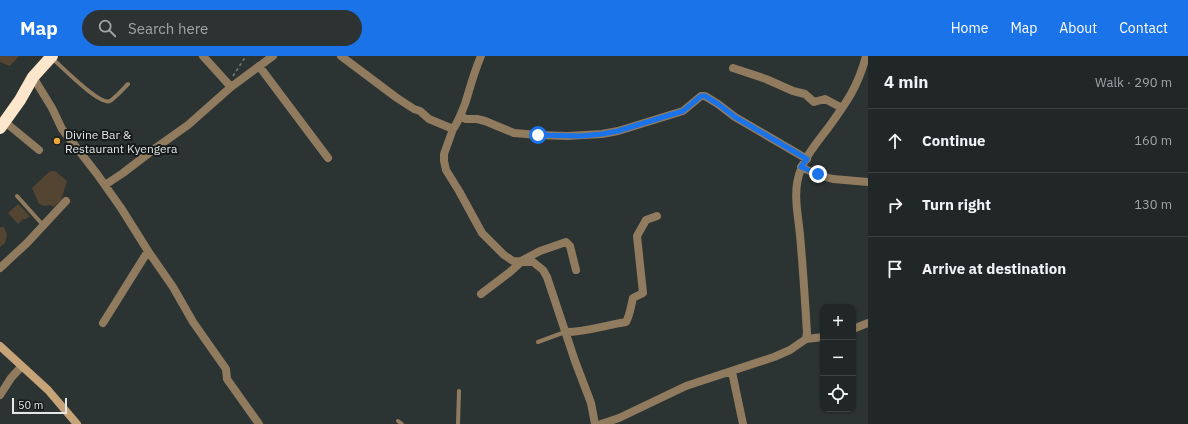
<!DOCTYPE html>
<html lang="en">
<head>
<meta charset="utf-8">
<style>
  :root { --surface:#212626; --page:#2d3232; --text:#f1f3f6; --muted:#a2a5a7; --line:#3e4343; --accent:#1a73e8 }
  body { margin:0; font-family:"IBM Plex Sans",sans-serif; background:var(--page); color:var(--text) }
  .controls { position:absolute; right:12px; bottom:12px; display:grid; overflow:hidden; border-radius:8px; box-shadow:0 1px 3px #0004 }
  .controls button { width:36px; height:36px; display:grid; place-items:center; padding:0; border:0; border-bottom:1px solid var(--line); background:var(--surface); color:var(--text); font:20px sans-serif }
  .scale { position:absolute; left:12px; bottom:10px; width:55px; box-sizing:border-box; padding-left:4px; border:2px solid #e2e7e7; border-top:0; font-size:11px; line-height:14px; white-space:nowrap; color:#e2e7e7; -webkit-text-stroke:3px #171a1a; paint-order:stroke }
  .stop { position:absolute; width:12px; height:12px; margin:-9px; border:3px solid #1a73e8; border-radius:50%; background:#fff }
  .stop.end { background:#1a73e8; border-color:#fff; box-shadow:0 1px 4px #0008 }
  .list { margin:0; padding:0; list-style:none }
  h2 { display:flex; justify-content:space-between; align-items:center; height:52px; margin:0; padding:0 16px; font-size:17px }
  h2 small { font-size:13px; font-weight:400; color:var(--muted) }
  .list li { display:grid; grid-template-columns:26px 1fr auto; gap:12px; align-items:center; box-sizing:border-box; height:64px; padding:0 16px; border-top:1px solid var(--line) }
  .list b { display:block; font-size:15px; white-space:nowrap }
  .list em { font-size:13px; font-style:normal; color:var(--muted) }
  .icon { flex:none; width:22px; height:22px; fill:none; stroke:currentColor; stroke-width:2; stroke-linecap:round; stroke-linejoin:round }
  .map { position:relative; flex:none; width:868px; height:368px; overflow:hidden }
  header { display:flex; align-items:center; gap:24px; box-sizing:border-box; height:56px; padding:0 20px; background:var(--accent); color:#fff }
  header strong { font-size:19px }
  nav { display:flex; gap:22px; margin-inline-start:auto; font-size:14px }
  .search { width:280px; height:36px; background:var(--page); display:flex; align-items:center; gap:10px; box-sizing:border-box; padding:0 14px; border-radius:22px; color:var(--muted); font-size:15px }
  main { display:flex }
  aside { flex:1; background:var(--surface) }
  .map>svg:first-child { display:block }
</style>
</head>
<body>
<header>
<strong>Map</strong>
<div class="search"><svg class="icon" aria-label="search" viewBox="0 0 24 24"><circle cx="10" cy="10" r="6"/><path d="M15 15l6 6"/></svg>Search here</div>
<nav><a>Home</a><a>Map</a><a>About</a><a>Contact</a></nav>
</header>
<main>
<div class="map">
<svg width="868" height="368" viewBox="0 0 868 368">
  <rect width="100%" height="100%" fill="#2c3333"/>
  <!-- green -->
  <path fill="#534531" d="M0,0H19L10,10L0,6Z
    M50,115H55L67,125L61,144L53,151L51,149L45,150L39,148L32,132Z
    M18,148L30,160L26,163H23L18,168L8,157Z
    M0,171H4L7,179L5,187L0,191Z"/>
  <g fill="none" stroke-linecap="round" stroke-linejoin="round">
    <!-- path -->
    <path stroke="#787e7e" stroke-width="1.5" stroke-dasharray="3 3" stroke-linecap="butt" d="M233,20L246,0"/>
    <!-- lane -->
    <path stroke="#907b5f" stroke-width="4" d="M53,3C62,11 100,50 110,45C115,42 124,32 128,28
      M17,140L43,169
      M538,286L565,276
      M398,365L402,368
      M458,368L459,335"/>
    <!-- street -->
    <path stroke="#907b5f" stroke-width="8" d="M203,0L231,31
      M341,0L397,42L414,53L420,55L429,63L453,73L444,98V105L446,114L459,135L482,177L504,199L513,205L533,206L543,214L547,221L575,305L591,347L595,368
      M259,10L328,102
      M733,12L766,23L793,35L805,38L814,46L825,43L842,52
      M33,21L52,52L62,73L97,118L121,152L148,195L173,231L193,266L226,313L227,323L259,368
      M461,60L466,63H477L485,65L514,77L538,79L567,80L602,78L618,75L683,55L701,40H705L718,48L735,61L807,103
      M5,66L39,94
      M453,73C459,65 461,57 465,48C470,32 474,16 481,0
      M801,111L818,119L833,123L868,126
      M105,129L123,117L157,91L188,69L231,31L273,0
      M0,212L27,187L66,145
      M481,238L510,216L523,204L540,195L566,186L570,190L576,214
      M103,267L148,195
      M853,273L868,267
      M566,276C586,276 606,269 626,266C630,259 631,250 633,242L643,237L637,180L646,164L657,160
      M806,283L823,281
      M732,316L743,368
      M0,339L11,322L21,311
      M601,368L619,362L686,330L774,301L790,294L806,283L807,277C805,244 803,212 800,179C798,157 792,135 801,113C806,99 819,84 828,72C846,47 858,31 866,0"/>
    <!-- secondary -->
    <path stroke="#c6a477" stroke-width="8" d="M0,290L48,334L77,368"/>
    <!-- highway -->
    <path stroke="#fce7cc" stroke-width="12" d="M0,72L20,44L33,21L52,0"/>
  </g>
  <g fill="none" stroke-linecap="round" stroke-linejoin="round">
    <!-- route -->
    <path stroke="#1a73e8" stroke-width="5" d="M538,79L581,80L602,78L618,75L683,55L701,40H705L718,48L735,61L807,103L801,111L818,118"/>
  </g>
  <!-- markers -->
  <circle fill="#eda83b" stroke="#171a1a" stroke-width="1.5" cx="57" cy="85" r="4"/>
  <g text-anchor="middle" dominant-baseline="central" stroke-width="4" stroke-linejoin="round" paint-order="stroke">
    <!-- poi labels -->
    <g font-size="12" fill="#e2e7e7" stroke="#171a1a" text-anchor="start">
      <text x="65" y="78">Divine Bar &amp;<tspan x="65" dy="14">Restaurant Kyengera</tspan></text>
    </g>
  </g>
</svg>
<div class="controls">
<button>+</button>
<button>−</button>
<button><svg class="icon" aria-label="locate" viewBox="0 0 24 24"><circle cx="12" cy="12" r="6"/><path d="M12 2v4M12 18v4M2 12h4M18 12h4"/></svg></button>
</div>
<div class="scale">50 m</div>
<div class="stop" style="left:538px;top:79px"></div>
<div class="stop end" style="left:818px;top:118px"></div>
</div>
<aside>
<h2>4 min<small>Walk · 290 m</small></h2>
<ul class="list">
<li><svg class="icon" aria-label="ahead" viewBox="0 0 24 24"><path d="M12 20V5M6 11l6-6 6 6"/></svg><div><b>Continue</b></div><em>160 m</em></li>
<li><svg class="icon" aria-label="right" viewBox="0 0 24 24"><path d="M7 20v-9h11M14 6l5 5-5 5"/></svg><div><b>Turn right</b></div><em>130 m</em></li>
<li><svg class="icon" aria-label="arrive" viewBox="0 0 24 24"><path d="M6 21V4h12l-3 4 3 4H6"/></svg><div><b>Arrive at destination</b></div></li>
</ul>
</aside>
</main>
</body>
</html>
